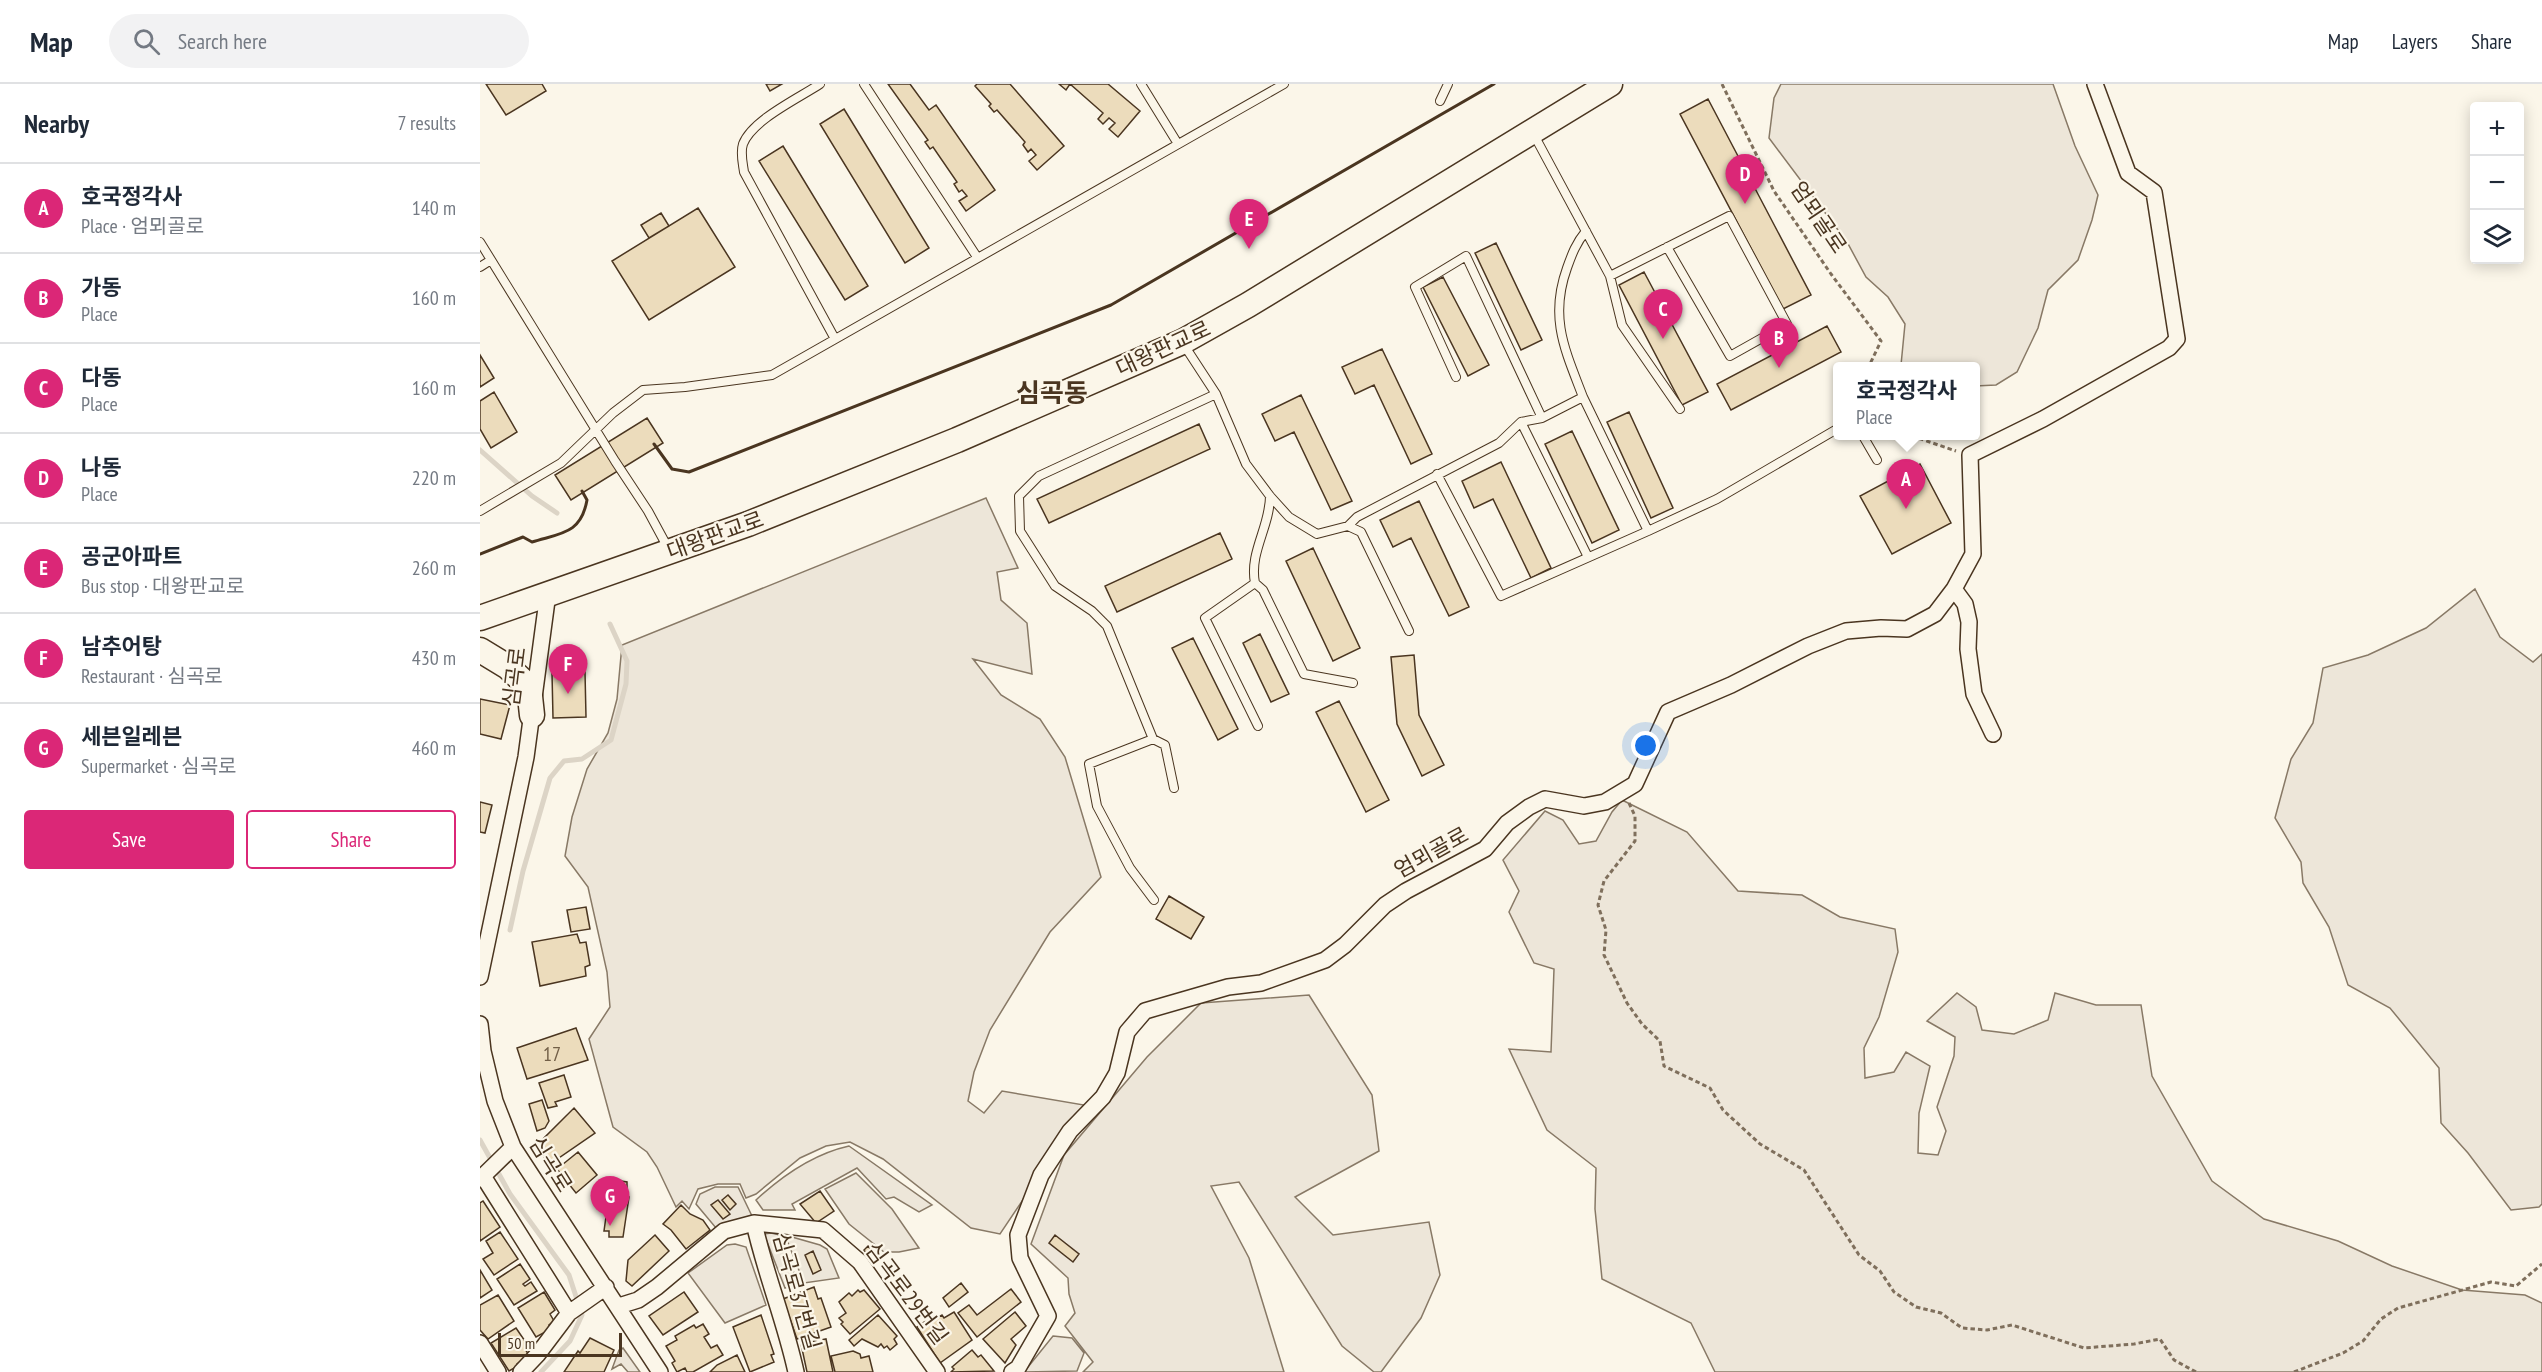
<!DOCTYPE html>
<html lang="en">
<head>
<meta charset="utf-8">
<style>
  :root { --surface:#fff; --page:#f2f2f3; --text:#1f2937; --muted:#747a83; --line:#e0e1e3; --accent:#db2777 }
  body { margin:0; font-family:"PT Sans Narrow","Noto Sans KR",sans-serif; background:var(--page); color:var(--text) }
  .controls { position:absolute; right:18px; top:18px; display:grid; overflow:hidden; border-radius:6px; box-shadow:0 3px 15px #0003 }
  .controls button { width:54px; height:54px; display:grid; place-items:center; padding:0; border:0; border-bottom:2px solid var(--line); background:var(--surface); color:var(--text); font:30px sans-serif }
  .scale { position:absolute; left:18px; bottom:15px; width:124px; box-sizing:border-box; padding-left:6px; border:3px solid #4a3520; border-top:0; font-size:16px; line-height:21px; white-space:nowrap; color:#4a3520; -webkit-text-stroke:4px #fbf6e9; paint-order:stroke }
  .you { position:absolute; left:1166px; top:662px; width:21px; height:21px; margin:-15px; border:4px solid #fff; border-radius:50%; background:#1a73e8; box-shadow:0 0 0 9px #1a73e833 }
  .badge { display:grid; place-items:center; width:39px; height:39px; border-radius:50%; background:var(--accent); color:#fff; font-size:20px; font-weight:700 }
  .pin { position:absolute; translate:-50% -50px; filter:drop-shadow(0 2px 3px #0008) }
  .pin::after { content:''; position:absolute; top:32px; width:21px; height:18px; background:inherit; clip-path:polygon(0 0,100% 0,50% 100%) }
  .popup { position:absolute; left:1353px; top:278px; width:147px; height:78px; box-sizing:border-box; display:grid; place-content:center; border-radius:6px; background:var(--surface); filter:drop-shadow(0 2px 4px #0005); font-size:20px; white-space:nowrap; color:var(--muted) }
  .popup b { font-size:22px; color:var(--text) }
  .popup::after { content:''; position:absolute; left:50%; top:100%; margin-left:-12px; border:12px solid transparent; border-top-color:var(--surface) }
  .list { margin:0; padding:0; list-style:none }
  h2 { display:flex; justify-content:space-between; align-items:center; height:78px; margin:0; padding:0 24px; font-size:26px }
  h2 small { font-size:20px; font-weight:400; color:var(--muted) }
  .list li { display:grid; grid-template-columns:39px 1fr auto; gap:18px; align-items:center; box-sizing:border-box; height:90px; padding:0 24px; border-top:2px solid var(--line) }
  .list b { display:block; font-size:22px; white-space:nowrap }
  .list p { margin:0; font-size:20px; white-space:nowrap; color:var(--muted) }
  .list em { font-size:20px; font-style:normal; color:var(--muted) }
  .actions { display:flex; gap:12px; padding:18px 24px }
  .actions a { flex:1; padding:14px 0; border:2px solid var(--accent); border-radius:6px; text-align:center; font-size:21px; color:var(--accent) }
  .actions .main { background:var(--accent); color:#fff }
  .icon { flex:none; width:33px; height:33px; fill:none; stroke:currentColor; stroke-width:2; stroke-linecap:round; stroke-linejoin:round }
  .map { position:relative; flex:none; width:2062px; height:1288px; overflow:hidden }
  header { display:flex; align-items:center; gap:36px; box-sizing:border-box; height:84px; padding:0 30px; background:var(--surface); border-bottom:2px solid var(--line) }
  header strong { font-size:28px }
  nav { display:flex; gap:33px; margin-inline-start:auto; font-size:21px }
  .search { width:420px; height:54px; background:var(--page); display:flex; align-items:center; gap:15px; box-sizing:border-box; padding:0 21px; border-radius:33px; color:var(--muted); font-size:22px }
  main { display:flex }
  aside { flex:1; background:var(--surface) }
  .map>svg:first-child { display:block }
</style>
</head>
<body>
<header>
<strong>Map</strong>
<div class="search"><svg class="icon" aria-label="search" viewBox="0 0 24 24"><circle cx="10" cy="10" r="6"/><path d="M15 15l6 6"/></svg>Search here</div>
<nav><a>Map</a><a>Layers</a><a>Share</a></nav>
</header>
<main>
<aside>
<h2>Nearby<small>7 results</small></h2>
<ul class="list">
<li><span class="badge">A</span><div><b>호국정각사</b><p>Place · 엄뫼골로</p></div><em>140 m</em></li>
<li><span class="badge">B</span><div><b>가동</b><p>Place</p></div><em>160 m</em></li>
<li><span class="badge">C</span><div><b>다동</b><p>Place</p></div><em>160 m</em></li>
<li><span class="badge">D</span><div><b>나동</b><p>Place</p></div><em>220 m</em></li>
<li><span class="badge">E</span><div><b>공군아파트</b><p>Bus stop · 대왕판교로</p></div><em>260 m</em></li>
<li><span class="badge">F</span><div><b>남추어탕</b><p>Restaurant · 심곡로</p></div><em>430 m</em></li>
<li><span class="badge">G</span><div><b>세븐일레븐</b><p>Supermarket · 심곡로</p></div><em>460 m</em></li>
</ul>
<div class="actions"><a class="main">Save</a><a>Share</a></div>
</aside>
<div class="map">
<svg width="2062" height="1288" viewBox="0 0 2062 1288">
  <rect width="100%" height="100%" fill="#fbf6e9"/>
  <!-- green -->
  <path fill="#ede6d9" stroke="#887966" stroke-width="1.5" d="M1301,0H1573L1595,62L1618,111L1612,136L1598,176L1568,206L1558,244L1537,288L1516,301L1495,302V282L1421,281L1425,240L1408,213L1386,193L1367,158L1289,54L1294,14Z
    M506,414L538,484L517,488L521,516L547,539L552,590L493,575L521,611L560,635L585,673L621,793L570,848L510,946L494,988L488,1017L504,1029L522,1007L604,1021L598,1041L565,1083L520,1150L491,1144L403,1075L370,1058L346,1062L320,1074L276,1110L266,1114L260,1100H238L218,1105L209,1125L202,1117L196,1123L177,1083L167,1068L133,1043L109,955L130,923L127,888L108,803L85,772L92,733L107,685L128,649L137,615L142,561Z
    M1995,505L2020,553L2053,578L2062,570V1120L2059,1123L2031,1126L1988,1069L1961,1039L1959,984L1910,924L1868,901L1849,843L1823,799L1821,778L1795,734L1811,675L1833,639L1843,584L1888,571L1946,544Z
    M1142,716L1207,748L1258,807L1322,811L1360,833L1415,845L1418,868L1399,933L1384,964L1385,994L1414,988L1426,968L1450,982L1439,1029L1438,1069L1458,1071L1466,1047L1457,1023L1474,972L1475,953L1447,937L1477,909L1496,923L1502,946L1534,950L1568,936L1575,909L1616,921H1661L1672,992L1732,1097L1784,1135L1858,1157L1912,1182L1982,1206L2045,1211L2062,1219V1288H1235L1211,1239L1122,1195L1115,1125L1116,1084L1067,1046L1029,965L1071,968L1074,885L1054,879L1029,828L1039,807L1023,776L1065,727L1083,736L1099,760L1116,757L1132,728Z
    M829,911L892,1011L899,1067L815,1113L853,1151L949,1138L960,1191L941,1234L901,1288H894L862,1262L759,1098L731,1102L769,1174L804,1288H603L613,1278L585,1242L595,1229L589,1210L588,1194L551,1160L584,1071L667,973L721,919Z
    M369,1062L452,1121L439,1128L414,1113L406,1115L377,1084L312,1120L315,1126H283L276,1116C303,1091 333,1070 369,1062Z
    M376,1089L412,1125L439,1164L419,1168H404L369,1140L345,1105Z
    M235,1103H258L272,1132L236,1144L216,1120L220,1110Z
    M291,1149L300,1151L318,1200L305,1204L284,1150Z
    M305,1151L340,1161L347,1165L359,1194L324,1199Z
    M255,1160L266,1163L286,1221L245,1239L208,1189L247,1161Z
    M573,1252L592,1254L604,1269L597,1287L544,1288Z
    M143,1264L160,1288H148L141,1280L132,1285L139,1266Z"/>
  <g fill="none" stroke-linecap="round" stroke-linejoin="round">
    <!-- stream -->
    <path stroke="#dcd4c6" stroke-width="5" d="M0,366L52,412L77,429
      M30,846L43,787L70,694L84,677L102,675L131,656L146,600L147,577L130,540
      M0,1056L30,1110L89,1191L102,1231L90,1257L61,1288"/>
  </g>
  <!-- building -->
  <path fill="#ecdcbc" stroke="#4a3520" stroke-width="1.5" d="M6,0H62L66,7L26,31Z
    M286,0H302L290,7Z
    M408,0H430L449,26L456,21L515,106L486,127L479,117L487,112L482,106L479,108L474,100L477,98L453,63L450,65L445,58L448,56Z
    M497,0H530L584,62L557,86L549,77L556,71L551,65L548,68L543,61L545,58L517,26L514,28L509,22L511,20L495,2Z
    M579,0H628L660,27L638,53L629,45L635,39L629,34L623,40L618,35L623,29L590,0L586,6Z
    M1228,15L1331,211L1303,225L1200,30Z
    M364,25L449,164L425,179L340,40Z
    M303,62L388,202L365,216L279,77Z
    M218,124L255,183L169,236L132,177Z
    M181,129L189,142L169,154L161,141Z
    M1016,159L1062,256L1041,266L995,169Z
    M1164,188L1228,308L1202,321L1139,201Z
    M963,193L1009,281L988,292L943,203Z
    M1347,242L1361,268L1251,326L1237,300Z
    M902,265L952,370L931,380L894,301L875,310L862,283Z
    M0,271L14,294L0,303Z
    M14,308L37,348L11,364L0,345V317Z
    M821,311L872,417L851,426L814,348L795,357L782,330Z
    M1149,328L1193,424L1171,434L1127,338Z
    M167,334L183,359L91,416L75,391Z
    M719,340L730,365L569,439L557,415Z
    M1092,347L1139,446L1112,459L1065,360Z
    M1021,378L1071,484L1051,494L1013,415L994,424L982,397Z
    M1440,380L1471,439L1412,470L1380,412Z
    M939,417L989,523L969,532L931,454L913,463L900,436Z
    M740,449L752,475L637,528L625,502Z
    M833,464L880,564L853,577L806,477Z
    M780,550L809,610L791,618L763,559Z
    M713,554L758,645L738,656L692,564Z
    M934,571L939,631L964,681L942,692L917,640L911,573Z
    M105,588L106,633L73,634L72,589Z
    M0,615L30,621L21,655L0,650Z
    M859,617L909,716L886,728L836,628Z
    M0,718L12,721L5,749L0,748Z
    M689,812L724,833L711,855L676,835Z
    M106,823L110,845L91,848L87,826Z
    M97,850L100,859L106,858L110,881L105,883L106,892L60,902L52,858Z
    M96,944L108,976L47,995L37,964Z
    M84,991L91,1013L75,1018L77,1022L68,1024L59,999Z
    M62,1016L69,1037L65,1044L57,1047L49,1020Z
    M94,1024L115,1049L70,1080L64,1074L65,1073L58,1060Z
    M98,1068L117,1091L96,1109L77,1085Z
    M134,1096L147,1098V1113H149L143,1153H129V1147H124L130,1104Z
    M340,1107L354,1127L336,1139L320,1120Z
    M248,1111L256,1120L250,1126L242,1116Z
    M238,1116L250,1130L243,1135L231,1121Z
    M3,1117L20,1143L0,1157V1119Z
    M201,1121L210,1130L223,1136L230,1146L206,1165L191,1146L183,1140Z
    M20,1148L38,1175L14,1191L3,1175L13,1169L6,1157Z
    M175,1151L189,1167L152,1202L146,1197L148,1176Z
    M575,1151L599,1170L593,1178L569,1159Z
    M388,1162L398,1174L393,1178L384,1166Z
    M333,1167L341,1186L333,1190L325,1171Z
    M40,1180L50,1195L43,1200L45,1202L51,1198L57,1207L34,1221L17,1195Z
    M0,1186L12,1206L0,1214Z
    M481,1199L488,1208L469,1223L463,1214Z
    M334,1203L338,1215L341,1214L351,1243L317,1255L303,1215Z
    M531,1205L541,1218L497,1253L478,1229L489,1221L497,1231Z
    M378,1206L380,1208L384,1206L400,1225L370,1250L361,1240L363,1238L359,1234L366,1229L359,1218L369,1209L372,1212Z
    M64,1208L75,1226L70,1230L74,1237L69,1241L71,1245L56,1253L38,1224Z
    M204,1208L218,1228L183,1251L169,1232Z
    M18,1211L34,1237L8,1255L0,1246V1221Z
    M474,1228L492,1256L460,1279L437,1243L450,1234L452,1237L462,1231L464,1234Z
    M535,1228L546,1242L531,1255L536,1261L525,1279L503,1255Z
    M281,1231L294,1270L291,1271L294,1278L270,1288L253,1243Z
    M398,1231L417,1252L414,1255L417,1260L410,1266L407,1262L404,1264L401,1260L398,1263L382,1255L374,1262L369,1256Z
    M223,1240L229,1250L224,1253L231,1264L237,1261L243,1271L213,1288H207L205,1284L197,1288L192,1279L195,1277L186,1262L197,1256L195,1252L214,1241L216,1244Z
    M36,1244L49,1263L45,1265L49,1271L37,1280L38,1282L29,1287L11,1259Z
    M110,1254L134,1266L124,1288H84L98,1267L100,1269Z
    M346,1255L353,1288H327L321,1260Z
    M492,1266L498,1273L501,1271L514,1287L471,1288L474,1285L472,1283Z
    M373,1267L380,1270L381,1274L389,1272L393,1288H355L351,1272Z
    M257,1271L265,1288H230L237,1281Z"/>
  <g fill="none" stroke-linecap="round" stroke-linejoin="round">
    <!-- lane casing -->
    <g stroke="#4a3520" stroke-width="10">
      <path id="lane" d="M340,0C319,14 272,36 263,60C260,69 263,80 264,88L355,255
        M384,0L497,173
        M661,0L698,60
        M960,17L968,0
        M1053,49L1130,192L1142,241L1200,325
        M0,158L135,377L168,427L188,464
        M0,183L11,176
        M1130,192L1249,132L1307,240L1250,272L1187,163
        M704,261L736,310L766,380L790,412L809,433L837,450L868,442L881,448L929,547
        M976,293L935,203L986,172L1062,334
        M1103,313C1085,266 1069,234 1087,184C1092,170 1096,159 1106,147
        M1041,338L1108,473
        M1383,352L1397,376
        M957,390L1021,512L1168,447
        M0,427L81,379L133,329L163,306L205,303L292,291L804,0
        M868,442L877,433L1019,359L1041,338L1062,334L1103,313L1168,447L1237,415L1357,345
        M775,499L783,506L824,590L873,599
        M778,642L725,534L775,499C769,468 790,443 790,412
        M673,655L685,661L694,704
        M674,816L650,784L617,722L609,680L673,655L627,542L612,527L575,502L540,447L539,412L559,392L736,310"/>
    </g>
    <!-- street casing -->
    <g stroke="#4a3520" stroke-width="18">
      <path id="street" d="M1474,505L1485,520L1489,538L1488,565L1494,610L1513,650
        M0,893L46,673L68,509
        M0,940L3,967L15,1017L33,1063L180,1288
        M3,1092L89,1229
        M0,1095L33,1063
        M274,1139C285,1189 305,1237 316,1288
        M139,1222L158,1216L177,1203L244,1147L274,1139L343,1146L380,1178L457,1288
        M0,1259L18,1288
        M41,1288L58,1270L89,1229L126,1203
        M532,1288L538,1284L568,1232L540,1174L538,1151L561,1091L590,1047L623,1013L637,989L647,948L665,927L748,903L781,899L845,876L865,861L905,821L926,807L1005,765L1027,739L1049,723L1065,715L1104,722L1125,718L1155,700L1188,628L1251,601L1328,562L1366,547L1401,544L1427,545L1455,530L1474,505L1493,470L1490,371L1563,335L1689,264L1697,255L1674,108L1648,89L1615,0"/>
    </g>
    <!-- primary casing -->
    <g stroke="#4a3520" stroke-width="27">
      <path id="primary" d="M0,534L268,440L477,356L702,258L768,221L1130,0
        M0,566L28,583L49,603L52,631"/>
    </g>
    <!-- path -->
    <path stroke="#7f6f5c" stroke-width="3" stroke-dasharray="4.5 3" stroke-linecap="butt" d="M1242,0L1294,107L1351,190L1401,257L1389,282
      M1432,352L1476,367
      M1149,719L1155,732V757L1124,797L1118,821L1126,846L1124,871L1147,919L1162,940L1180,957L1184,982L1230,1004L1243,1026L1280,1060L1324,1086L1379,1171L1400,1187L1414,1208L1436,1223L1461,1229L1482,1244L1507,1246L1532,1241L1604,1264L1654,1260L1680,1255L1694,1276L1716,1288
      M1814,1288L1863,1269L1883,1257L1901,1235L1918,1224L2011,1198L2036,1202L2062,1180"/>
    <!-- lane -->
    <use href="#lane" stroke="#fbf6e9" stroke-width="8"/>
    <!-- street -->
    <use href="#street" stroke="#fbf6e9" stroke-width="15"/>
    <!-- primary -->
    <use href="#primary" stroke="#fbf6e9" stroke-width="24"/>
    <!-- wall -->
    <path stroke="#4a3520" stroke-width="3" d="M174,360L192,385L209,388L631,221L1014,0
      M0,470L43,453L52,458C81,449 101,450 107,416L102,407"/>
  </g>
  <g text-anchor="middle" dominant-baseline="central" stroke-width="4.5" stroke-linejoin="round" paint-order="stroke">
    <!-- number labels -->
    <g font-size="20" fill="#725f47">
      <text x="72" y="970">17</text>
    </g>
    <!-- street labels -->
    <g font-size="22" fill="#4a3520" stroke="#fbf6e9">
      <text transform="translate(1339 133) rotate(56)">엄뫼골로</text>
      <text transform="translate(683 264) rotate(-25)">대왕판교로</text>
      <text transform="translate(235 451) rotate(-20)">대왕판교로</text>
      <text transform="translate(34 593) rotate(-83)">심곡로</text>
      <text transform="translate(951 768) rotate(-29)">엄뫼골로</text>
      <text transform="translate(71 1080) rotate(58)">심곡로</text>
      <text transform="translate(317 1207) rotate(74)">심곡로37번길</text>
      <text transform="translate(427 1209) rotate(53)">심곡로29번길</text>
    </g>
    <!-- quarter labels -->
    <g font-size="26" font-weight="bold" fill="#4a3520" stroke="#fbf6e9">
      <text x="572" y="308">심곡동</text>
    </g>
  </g>
</svg>
<div class="controls">
<button>+</button>
<button>−</button>
<button><svg class="icon" aria-label="layers" viewBox="0 0 24 24"><path d="M12 4l9 5-9 5-9-5zM3 14l9 5 9-5"/></svg></button>
</div>
<div class="scale">50 m</div>
<div class="you"></div>
<div class="pin badge" style="left:1426px;top:425px">A</div>
<div class="popup"><b>호국정각사</b>Place</div>
<div class="pin badge" style="left:1299px;top:284px">B</div>
<div class="pin badge" style="left:1183px;top:255px">C</div>
<div class="pin badge" style="left:1265px;top:120px">D</div>
<div class="pin badge" style="left:769px;top:165px">E</div>
<div class="pin badge" style="left:88px;top:610px">F</div>
<div class="pin badge" style="left:130px;top:1142px">G</div>
</div>
</main>
</body>
</html>
